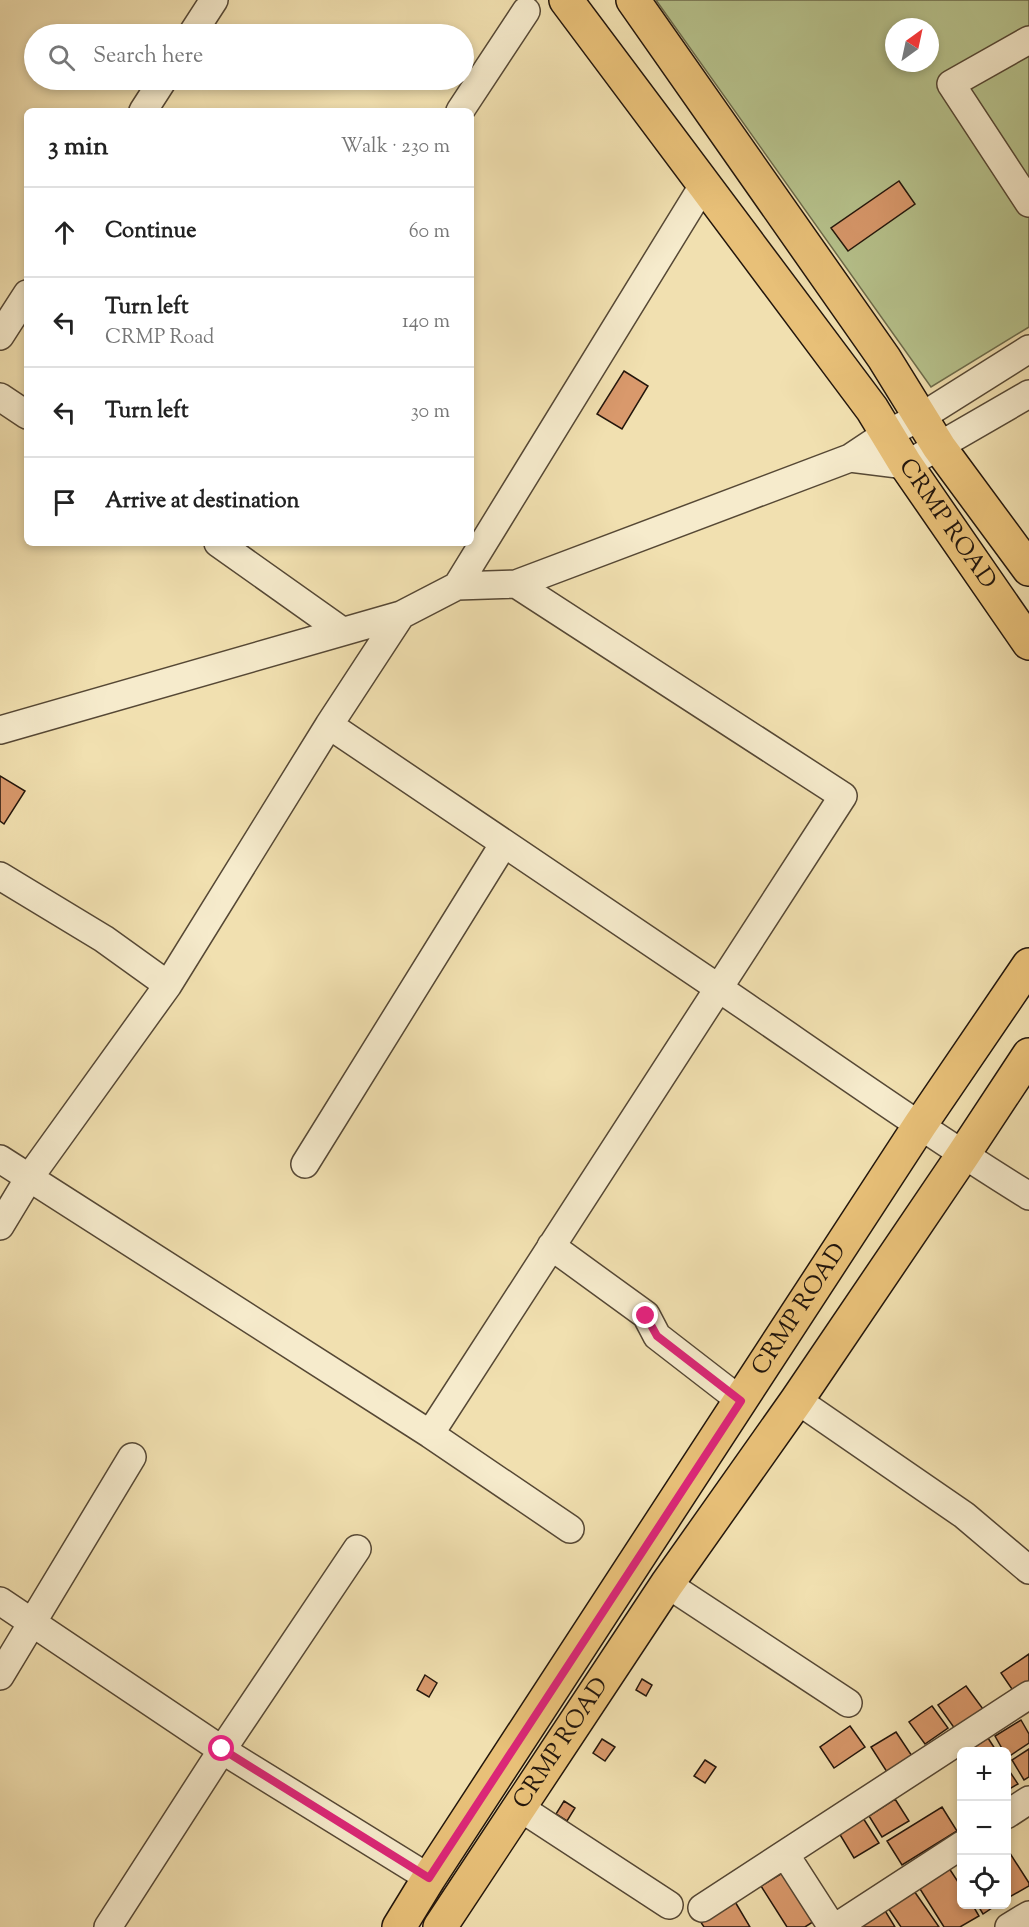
<!DOCTYPE html>
<html lang="en">
<head>
<meta charset="utf-8">
<style>
  :root { --surface:#fff; --page:#f2f2f2; --text:#222; --muted:#767676; --line:#e0e0e0 }
  body { margin:0; font-family:"Sorts Mill Goudy",serif; background:var(--page); color:var(--text) }
  .controls { position:absolute; right:18px; bottom:18px; display:grid; overflow:hidden; border-radius:9px; box-shadow:0 3px 9px #0003 }
  .controls button { width:54px; height:54px; display:grid; place-items:center; padding:0; border:0; border-bottom:2px solid var(--line); background:var(--surface); color:var(--text); font:30px sans-serif }
  .compass { position:absolute; left:885px; top:18px; width:54px; height:54px; border-radius:50%; background:var(--surface); box-shadow:0 3px 9px #0003; rotate:33deg }
  .stop { position:absolute; width:18px; height:18px; margin:-14px; border:4px solid #db2777; border-radius:50%; background:#fff }
  .stop.end { background:#db2777; border-color:#fff; box-shadow:0 2px 6px #0008 }
  .list { margin:0; padding:0; list-style:none }
  h2 { display:flex; justify-content:space-between; align-items:center; height:78px; margin:0; padding:0 24px; font-size:26px }
  h2 small { font-size:20px; font-weight:400; color:var(--muted) }
  .list li { display:grid; grid-template-columns:39px 1fr auto; gap:18px; align-items:center; box-sizing:border-box; height:90px; padding:0 24px; border-top:2px solid var(--line) }
  .list b { display:block; font-size:22px; white-space:nowrap }
  .list p { margin:0; font-size:20px; white-space:nowrap; color:var(--muted) }
  .list em { font-size:20px; font-style:normal; color:var(--muted) }
  .icon { flex:none; width:33px; height:33px; fill:none; stroke:currentColor; stroke-width:2; stroke-linecap:round; stroke-linejoin:round }
  .map { position:relative; flex:none; width:1029px; height:1927px; overflow:hidden }
  .search { position:absolute; background:var(--surface); box-shadow:0 3px 9px #0003; left:24px; top:24px; width:450px; height:66px; display:flex; align-items:center; gap:15px; box-sizing:border-box; padding:0 21px; border-radius:33px; color:var(--muted); font-size:22px }
  .panel { position:absolute; background:var(--surface); box-shadow:0 3px 9px #0003; left:24px; top:108px; width:450px; height:438px; border-radius:9px }
  .map>svg:first-child { display:block }
</style>
</head>
<body>
<div class="map">
<svg width="1029" height="1927" viewBox="0 0 1029 1927">
  <rect width="100%" height="100%" fill="#f1e0b0"/>
  <filter id="stains"><feTurbulence type="fractalNoise" baseFrequency=".00333" numOctaves="4"/><feColorMatrix values="0 0 0 0 .2 0 0 0 0 .09 0 0 0 0 .02 0 0 0 .5 -.17"/></filter>
  <radialGradient id="worn" r=".72"><stop offset=".6" stop-color="#630" stop-opacity="0"/><stop offset="1" stop-color="#630" stop-opacity=".3"/></radialGradient>
  <!-- green -->
  <path fill="#b7c38d" stroke="#6d6c4c" stroke-width="1.5" fill-rule="evenodd" d="M656,0H1029V327L931,387ZM894,27H930V63H894Z"/>
  <!-- building -->
  <path fill="#d9996c" stroke="#23160c" stroke-width="1.5" d="M899,181L915,204L848,251L831,228Z
    M624,371L648,386L622,429L597,414Z
    M0,776L25,791L4,824L0,821Z
    M1029,1654V1686L1016,1695L1001,1673Z
    M425,1675L437,1683L429,1697L417,1690Z
    M642,1679L652,1685L646,1696L636,1690Z
    M966,1686L983,1709L955,1729L938,1705Z
    M932,1706L948,1728L925,1744L909,1722Z
    M1021,1720L1029,1734V1743L1008,1757L1006,1752H1004L995,1736Z
    M850,1726L865,1747L834,1768L820,1747Z
    M896,1732L912,1756L887,1772L871,1747Z
    M988,1738L997,1752H967Z
    M602,1739L615,1747L605,1761L593,1753Z
    M1029,1749V1777L1024,1780L1012,1760Z
    M705,1760L716,1767L705,1783L694,1776Z
    M1006,1766L1018,1784L1006,1791Z
    M895,1799L909,1821L882,1837L869,1816Z
    M564,1801L575,1808L567,1821L556,1814Z
    M942,1807L957,1831L902,1865L887,1841Z
    M863,1818L879,1843L854,1858L839,1833Z
    M1006,1847L1029,1883V1886L1006,1899Z
    M945,1862L962,1888V1904H972L979,1916L960,1927H944L915,1881Z
    M789,1869L819,1918L805,1927H787L761,1886Z
    M912,1888L939,1927H901L886,1905Z
    M734,1900L750,1927H704L700,1921Z
    M977,1904H998L983,1914Z
    M884,1909L895,1927H860Z"/>
  <g fill="none" stroke-linecap="round" stroke-linejoin="round">
    <!-- minor casing -->
    <g stroke="#564835" stroke-width="30">
      <path id="minor" d="M192,34L214,0
        M1029,40L951,84L1029,203
        M143,111L163,80
        M460,111L526,11
        M0,336L27,294
        M1029,349L921,417L886,434L850,458L906,465L1029,394
        M0,397L27,415
        M218,543L342,631
        M457,586L704,184
        M329,725C459,814 590,901 720,989C823,1059 924,1131 1029,1196
        M0,730L401,615L457,586L516,584L850,458
        M0,876L104,939L168,985
        M0,1159L430,1434L570,1529
        M305,1164L503,845
        M0,1226L29,1178L168,985L329,725L401,615
        M551,1246L646,1315L657,1336L741,1401
        M797,1400L964,1515L1029,1570
        M430,1434L843,796L516,584
        M667,1584L848,1703
        M0,1601L222,1750L429,1878
        M0,1676L132,1457
        M519,1807L669,1905
        M1006,1815L1029,1800
        M785,1854L832,1927
        M702,1908L1029,1695
        M108,1927L222,1750L357,1549
        M836,1927L962,1845
        M1009,1927L1029,1915"/>
    </g>
    <!-- major casing -->
    <g stroke="#23160c" stroke-width="36">
      <g id="major">
        <path id="s1" d="M566,0L872,409L906,465L1029,643"/>
        <path d="M633,0L884,358L939,447L1029,569"/>
        <path id="s2" d="M399,1927L429,1878L920,1125L1029,965"/>
        <path id="s3" d="M440,1927L667,1584L797,1400L963,1155L1029,1055"/>
      </g>
    </g>
    <!-- minor -->
    <use href="#minor" stroke="#f6ebcc" stroke-width="27"/>
    <!-- major -->
    <use href="#major" stroke="#e8c078" stroke-width="33"/>
  </g>
  <g fill="none" stroke-linecap="round" stroke-linejoin="round">
    <!-- route -->
    <path stroke="#db2777" stroke-width="8" d="M222,1749L429,1878L741,1401L657,1336L646,1316"/>
  </g>
  <g text-anchor="middle" dominant-baseline="central" stroke-width="5" stroke-linejoin="round" paint-order="stroke">
    <!-- street labels -->
    <g font-size="24" fill="#23160c" stroke="#f6ebcc">
      <text stroke="none"><textPath href="#s1" startOffset="648">CRMP ROAD</textPath></text>
      <text stroke="none"><textPath href="#s2" startOffset="736">CRMP ROAD</textPath></text>
      <text stroke="none"><textPath href="#s3" startOffset="220">CRMP ROAD</textPath></text>
    </g>
  </g>
  <rect width="100%" height="100%" filter="url(#stains)"/>
  <rect width="100%" height="100%" fill="url(#worn)"/>
</svg>
<div class="controls">
<button>+</button>
<button>−</button>
<button><svg class="icon" aria-label="locate" viewBox="0 0 24 24"><circle cx="12" cy="12" r="6"/><path d="M12 2v4M12 18v4M2 12h4M18 12h4"/></svg></button>
</div>
<svg class="compass" viewBox="-18 -18 36 36"><path d="M0-13l5 13h-10z" fill="#e53935"/><path d="M0 13l5-13h-10z" fill="#767676"/></svg>
<div class="stop" style="left:222px;top:1749px"></div>
<div class="stop end" style="left:646px;top:1316px"></div>
<div class="search"><svg class="icon" aria-label="search" viewBox="0 0 24 24"><circle cx="10" cy="10" r="6"/><path d="M15 15l6 6"/></svg>Search here</div>
<section class="panel">
<h2>3 min<small>Walk · 230 m</small></h2>
<ul class="list">
<li><svg class="icon" aria-label="ahead" viewBox="0 0 24 24"><path d="M12 20V5M6 11l6-6 6 6"/></svg><div><b>Continue</b></div><em>60 m</em></li>
<li><svg class="icon" aria-label="left" viewBox="0 0 24 24"><path d="M17 20v-9H6M10 6l-5 5 5 5"/></svg><div><b>Turn left</b><p>CRMP Road</p></div><em>140 m</em></li>
<li><svg class="icon" aria-label="left" viewBox="0 0 24 24"><path d="M17 20v-9H6M10 6l-5 5 5 5"/></svg><div><b>Turn left</b></div><em>30 m</em></li>
<li><svg class="icon" aria-label="arrive" viewBox="0 0 24 24"><path d="M6 21V4h12l-3 4 3 4H6"/></svg><div><b>Arrive at destination</b></div></li>
</ul>
</section>
</div>
</body>
</html>
